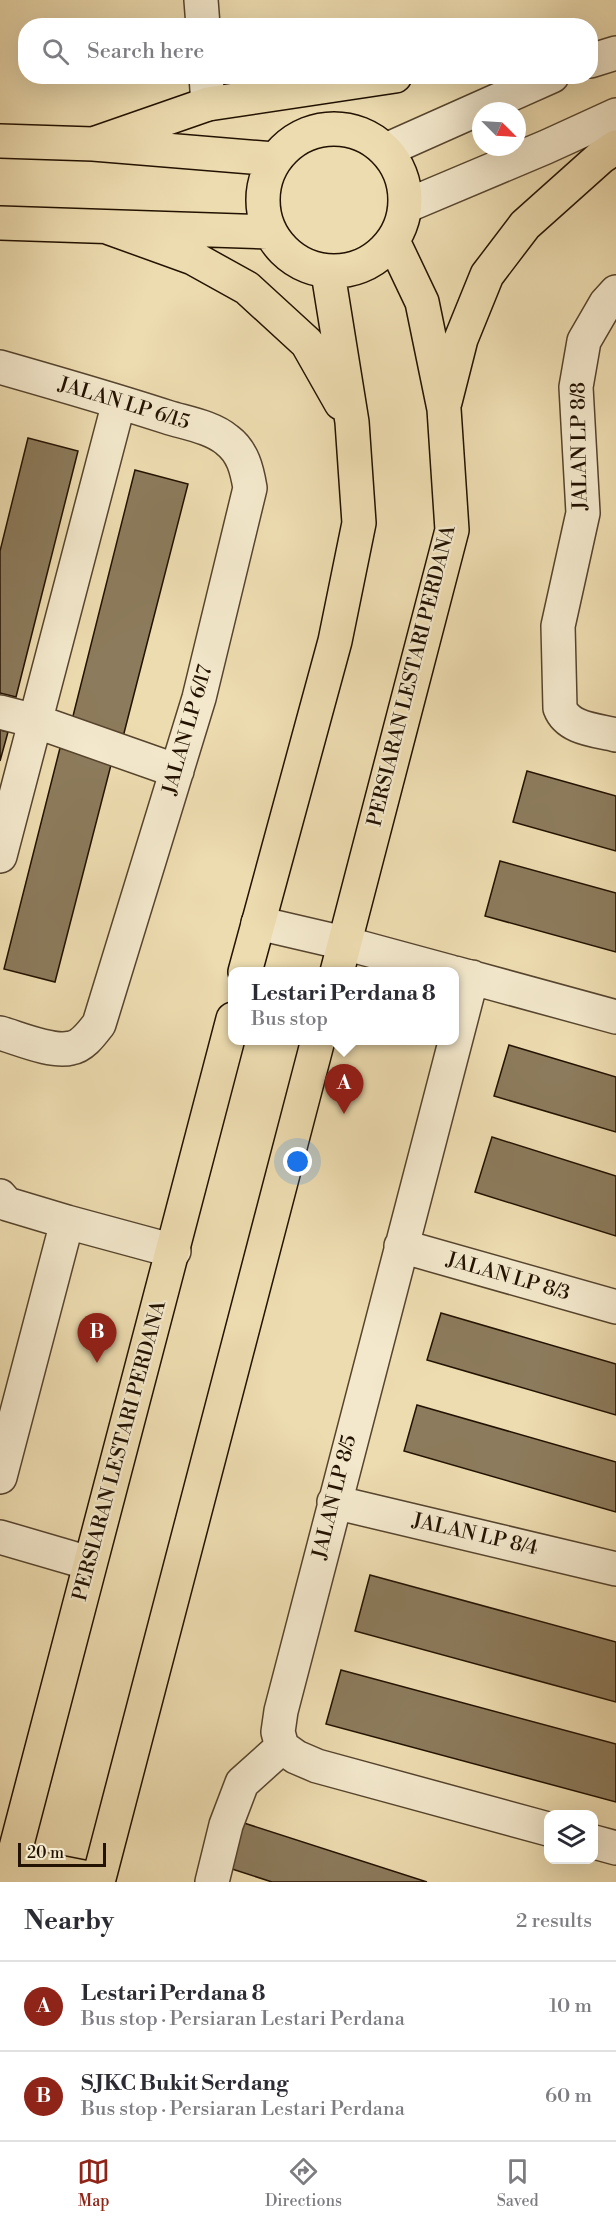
<!DOCTYPE html>
<html lang="en">
<head>
<meta charset="utf-8">
<style>
  :root { --surface:#fff; --page:#f7f7f7; --text:#2b2b33; --muted:#7c7c81; --line:#e1e1e2; --accent:#8f2418 }
  body { margin:0; font-family:"Libre Bodoni",serif; background:var(--page); color:var(--text) }
  .controls { position:absolute; right:18px; bottom:18px; display:grid; overflow:hidden; border-radius:12px; box-shadow:0 6px 24px #0002 }
  .controls button { width:54px; height:54px; display:grid; place-items:center; padding:0; border:0; border-bottom:2px solid var(--line); background:var(--surface); color:var(--text); font:30px sans-serif }
  .compass { position:absolute; left:472px; top:102px; width:54px; height:54px; border-radius:50%; background:var(--surface); box-shadow:0 6px 24px #0002; rotate:114deg }
  .scale { position:absolute; left:18px; bottom:15px; width:88px; box-sizing:border-box; padding-left:6px; border:3px solid #231201; border-top:0; font-size:16px; line-height:21px; white-space:nowrap; color:#231201; -webkit-text-stroke:4px #f3e8cc; paint-order:stroke }
  .you { position:absolute; left:298px; top:1162px; width:21px; height:21px; margin:-15px; border:4px solid #fff; border-radius:50%; background:#1a73e8; box-shadow:0 0 0 9px #1a73e833 }
  .badge { display:grid; place-items:center; width:39px; height:39px; border-radius:50%; background:var(--accent); color:#fff; font-size:20px; font-weight:700 }
  .pin { position:absolute; translate:-50% -50px; filter:drop-shadow(0 2px 3px #0008) }
  .pin::after { content:''; position:absolute; top:32px; width:21px; height:18px; background:inherit; clip-path:polygon(0 0,100% 0,50% 100%) }
  .popup { position:absolute; left:228px; top:967px; width:231px; height:78px; box-sizing:border-box; display:grid; place-content:center; border-radius:12px; background:var(--surface); filter:drop-shadow(0 2px 4px #0005); font-size:20px; white-space:nowrap; color:var(--muted) }
  .popup b { font-size:22px; color:var(--text) }
  .popup::after { content:''; position:absolute; left:50%; top:100%; margin-left:-12px; border:12px solid transparent; border-top-color:var(--surface) }
  .list { margin:0; padding:0; list-style:none }
  h2 { display:flex; justify-content:space-between; align-items:center; height:78px; margin:0; padding:0 24px; font-size:26px }
  h2 small { font-size:20px; font-weight:400; color:var(--muted) }
  .list li { display:grid; grid-template-columns:39px 1fr auto; gap:18px; align-items:center; box-sizing:border-box; height:90px; padding:0 24px; border-top:2px solid var(--line) }
  .list b { display:block; font-size:22px; white-space:nowrap }
  .list p { margin:0; font-size:20px; white-space:nowrap; color:var(--muted) }
  .list em { font-size:20px; font-style:normal; color:var(--muted) }
  .icon { flex:none; width:33px; height:33px; fill:none; stroke:currentColor; stroke-width:2; stroke-linecap:round; stroke-linejoin:round }
  .map { position:relative; flex:none; width:616px; height:1882px; overflow:hidden }
  .search { position:absolute; background:var(--surface); box-shadow:0 6px 24px #0002; left:18px; right:18px; top:18px; height:66px; display:flex; align-items:center; gap:15px; box-sizing:border-box; padding:0 21px; border-radius:24px; color:var(--muted); font-size:22px }
  .sheet { height:258px; background:var(--surface) }
  nav { display:flex; justify-content:space-around; align-items:center; box-sizing:border-box; height:84px; border-top:2px solid var(--line); background:var(--surface); font-size:16px; color:var(--muted) }
  nav a { display:grid; justify-items:center; gap:3px }
  nav .on { color:var(--accent) }
  .map>svg:first-child { display:block }
</style>
</head>
<body>
<div class="map">
<svg width="616" height="1882" viewBox="0 0 616 1882">
  <rect width="100%" height="100%" fill="#eddcb0"/>
  <filter id="stains"><feTurbulence type="fractalNoise" baseFrequency=".00333" numOctaves="4"/><feColorMatrix values="0 0 0 0 .2 0 0 0 0 .09 0 0 0 0 .02 0 0 0 .5 -.17"/></filter>
  <radialGradient id="worn" r=".72"><stop offset=".6" stop-color="#630" stop-opacity="0"/><stop offset="1" stop-color="#630" stop-opacity=".3"/></radialGradient>
  <!-- building -->
  <path fill="#8c7b5c" stroke="#231201" stroke-width="1.5" d="M28,438L78,451L16,697L0,693V551Z
    M135,470L188,484L123,737L71,724Z
    M0,730L8,732L0,761Z
    M60,748L112,761L55,982L4,969Z
    M527,771L616,796V851L513,822Z
    M500,861L616,893V952L485,916Z
    M509,1045L616,1077V1132L494,1096Z
    M492,1137L616,1176V1236L475,1192Z
    M441,1313L616,1364V1415L427,1360Z
    M417,1405L616,1462V1512L404,1451Z
    M370,1575L616,1642V1702L355,1631Z
    M341,1670L616,1744V1802L326,1724Z
    M244,1823L427,1882H272L229,1868Z"/>
  <g fill="none" stroke-linecap="round" stroke-linejoin="round">
    <!-- minor casing -->
    <g stroke="#56442d" stroke-width="36">
      <path id="minor" d="M201,0L203,26
        M590,61L616,53
        M206,76L208,104
        M386,150L552,76
        M406,206L546,147L616,115
        M616,292L606,303L584,341L576,387L583,513L558,626L560,708C568,729 596,730 616,735
        M0,367C56,383 112,399 167,417C186,423 212,427 227,440C243,452 247,470 250,488L199,698L99,1024C92,1033 83,1046 71,1048C52,1053 18,1038 0,1033
        M0,712L35,721L177,771
        M0,856L119,402
        M258,923L344,943L451,972
        M455,973L616,1017
        M472,977L281,1711L278,1732L282,1747L296,1757L317,1766L548,1829
        M0,1196L7,1204L67,1222L0,1477
        M67,1222L174,1251
        M401,1246L616,1307
        M334,1502L616,1569
        M0,1537L89,1563
        M594,1842L616,1848
        M212,1882L226,1825L242,1783L282,1747"/>
    </g>
    <!-- major casing -->
    <g stroke="#231201" stroke-width="36">
      <path id="major" d="M263 200a71 71 0 1 1 142 0a71 71 0 1 1-142 0Z
        M0,141L93,144L274,159
        M93,144L208,104L395,76
        M0,223L268,232
        M107,227L193,258L247,288L307,343L341,403
        M445,402L461,339L487,275L525,225L601,157L616,147
        M245,972L335,641L359,523L352,422L328,273
        M337,972L452,530L444,409L422,302L393,241
        M12,1863L98,1880
        M7,1882C81,1594 160,1307 233,1019
        M98,1882L318,1040"/>
    </g>
    <!-- minor -->
    <use href="#minor" stroke="#f3e8cc" stroke-width="33"/>
    <!-- major -->
    <use href="#major" stroke="#eddcb0" stroke-width="33"/>
  </g>
  <g text-anchor="middle" dominant-baseline="central" stroke-width="4.5" stroke-linejoin="round" paint-order="stroke">
    <!-- street labels -->
    <g font-size="20" fill="#231201" stroke="#f3e8cc">
      <text transform="translate(124 404) rotate(17)">JALAN LP 6/15</text>
      <text transform="translate(580 446) rotate(-91)">JALAN LP 8/8</text>
      <text transform="translate(412 676) rotate(-76)">PERSIARAN LESTARI PERDANA</text>
      <text transform="translate(188 730) rotate(-74)">JALAN LP 6/17</text>
      <text transform="translate(508 1277) rotate(16)">JALAN LP 8/3</text>
      <text transform="translate(120 1451) rotate(-75)">PERSIARAN LESTARI PERDANA</text>
      <text transform="translate(335 1497) rotate(-76)">JALAN LP 8/5</text>
      <text transform="translate(475 1535) rotate(13)">JALAN LP 8/4</text>
    </g>
  </g>
  <rect width="100%" height="100%" filter="url(#stains)"/>
  <rect width="100%" height="100%" fill="url(#worn)"/>
</svg>
<div class="controls">
<button><svg class="icon" aria-label="layers" viewBox="0 0 24 24"><path d="M12 4l9 5-9 5-9-5zM3 14l9 5 9-5"/></svg></button>
</div>
<svg class="compass" viewBox="-18 -18 36 36"><path d="M0-13l5 13h-10z" fill="#e53935"/><path d="M0 13l5-13h-10z" fill="#7c7c81"/></svg>
<div class="scale">20 m</div>
<div class="you"></div>
<div class="pin badge" style="left:344px;top:1114px">A</div>
<div class="popup"><b>Lestari Perdana 8</b>Bus stop</div>
<div class="pin badge" style="left:97px;top:1363px">B</div>
<div class="search"><svg class="icon" aria-label="search" viewBox="0 0 24 24"><circle cx="10" cy="10" r="6"/><path d="M15 15l6 6"/></svg>Search here</div>
</div>
<section class="sheet">
<h2>Nearby<small>2 results</small></h2>
<ul class="list">
<li><span class="badge">A</span><div><b>Lestari Perdana 8</b><p>Bus stop · Persiaran Lestari Perdana</p></div><em>10 m</em></li>
<li><span class="badge">B</span><div><b>SJKC Bukit Serdang</b><p>Bus stop · Persiaran Lestari Perdana</p></div><em>60 m</em></li>
</ul>
</section>
<nav>
<a class="on"><svg class="icon" aria-label="map" viewBox="0 0 24 24"><path d="M3 6l6-2 6 2 6-2v14l-6 2-6-2-6 2zM9 4v14M15 6v14"/></svg>Map</a>
<a><svg class="icon" aria-label="directions" viewBox="0 0 24 24"><path d="M12 3l9 9-9 9-9-9zM9 14v-3h6M13 9l2 2-2 2"/></svg>Directions</a>
<a><svg class="icon" aria-label="saved" viewBox="0 0 24 24"><path d="M7 4h10v16l-5-4-5 4z"/></svg>Saved</a>
</nav>
</body>
</html>
